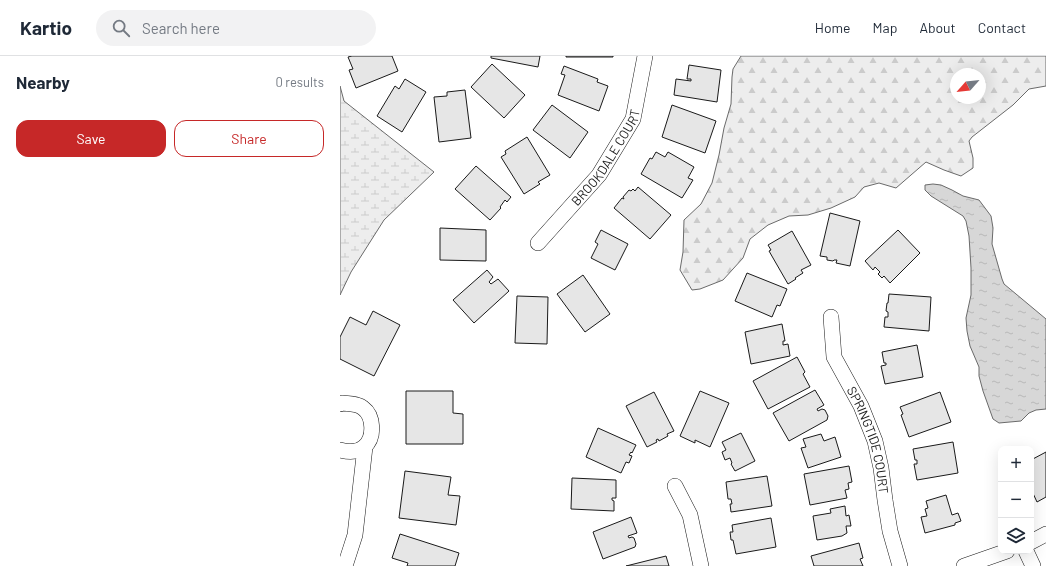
<!DOCTYPE html>
<html lang="en">
<head>
<meta charset="utf-8">
<style>
  :root { --surface:#fff; --page:#f2f2f3; --text:#1f2937; --muted:#747a83; --line:#e0e1e3; --accent:#c62828 }
  body { margin:0; font-family:Barlow,sans-serif; background:var(--page); color:var(--text) }
  .controls { position:absolute; right:12px; bottom:12px; display:grid; overflow:hidden; border-radius:8px; box-shadow:0 4px 16px #0002 }
  .controls button { width:36px; height:36px; display:grid; place-items:center; padding:0; border:0; border-bottom:1px solid var(--line); background:var(--surface); color:var(--text); font:20px sans-serif }
  .compass { position:absolute; left:610px; top:12px; width:36px; height:36px; border-radius:50%; background:var(--surface); box-shadow:0 4px 16px #0002; rotate:243deg }
  .list { margin:0; padding:0; list-style:none }
  h2 { display:flex; justify-content:space-between; align-items:center; height:52px; margin:0; padding:0 16px; font-size:17px }
  h2 small { font-size:13px; font-weight:400; color:var(--muted) }
  .actions { display:flex; gap:8px; padding:12px 16px }
  .actions a { flex:1; padding:9px 0; border:1px solid var(--accent); border-radius:12px; text-align:center; font-size:14px; color:var(--accent) }
  .actions .main { background:var(--accent); color:#fff }
  .icon { flex:none; width:22px; height:22px; fill:none; stroke:currentColor; stroke-width:2; stroke-linecap:round; stroke-linejoin:round }
  .map { position:relative; flex:none; width:706px; height:510px; overflow:hidden }
  header { display:flex; align-items:center; gap:24px; box-sizing:border-box; height:56px; padding:0 20px; background:var(--surface); border-bottom:1px solid var(--line) }
  header strong { font-size:19px }
  nav { display:flex; gap:22px; margin-inline-start:auto; font-size:14px }
  .search { width:280px; height:36px; background:var(--page); display:flex; align-items:center; gap:10px; box-sizing:border-box; padding:0 14px; border-radius:22px; color:var(--muted); font-size:15px }
  main { display:flex }
  aside { flex:1; background:var(--surface) }
  .map>svg:first-child { display:block }
</style>
</head>
<body>
<header>
<strong>Kartio</strong>
<div class="search"><svg class="icon" aria-label="search" viewBox="0 0 24 24"><circle cx="10" cy="10" r="6"/><path d="M15 15l6 6"/></svg>Search here</div>
<nav><a>Home</a><a>Map</a><a>About</a><a>Contact</a></nav>
</header>
<main>
<aside>
<h2>Nearby<small>0 results</small></h2>
<ul class="list">
</ul>
<div class="actions"><a class="main">Save</a><a>Share</a></div>
</aside>
<div class="map">
<svg width="706" height="510" viewBox="0 0 706 510">
  <defs>
    <pattern id="forest-firs" width="22" height="20" patternUnits="userSpaceOnUse"><rect width="22" height="20" fill="#ededed"/><path d="M5 1l3.5 6h-7zM16 11l3.5 6h-7z" fill="#cbcbcb"/></pattern>
    <pattern id="wetland-marsh" width="20" height="14" patternUnits="userSpaceOnUse"><rect width="20" height="14" fill="#ededed"/><path d="M1 5h8M5 5V1M11 12h8M15 12V8" fill="none" stroke="#cbcbcb"/></pattern>
    <pattern id="water-ripples" width="26" height="14" patternUnits="userSpaceOnUse"><rect width="26" height="14" fill="#d7d7d7"/><path d="M2 4q2-2 4 0t4 0M15 11q2-2 4 0t4 0" fill="none" stroke="#b8b8b8"/></pattern>
  </defs>
  <rect width="100%" height="100%" fill="#fff"/>
  <!-- forest -->
  <path fill="url(#forest-firs)" stroke="#6a6a6a" fill-rule="evenodd" d="M401,0H706V30L689,33L673,49L632,81L629,85L633,102V112L621,120L604,114L586,106L556,132L539,127L524,131L515,141L491,152L468,159L449,160L428,169L410,183L403,202L383,224L360,233L352,234L340,214L343,196L344,164L361,148L372,127L379,99L384,72L391,48L392,21L393,13ZM616,18H640V42H616Z"/>
  <!-- wetland -->
  <path fill="url(#wetland-marsh)" stroke="#6a6a6a" d="M0,30L4,45L94,116L44,164L11,216L0,239Z"/>
  <!-- water -->
  <path fill="url(#water-ripples)" stroke="#6a6a6a" d="M593,128L601,129L612,134L623,140L639,144L651,160L653,172L652,188L662,223L664,228L706,263V353L696,354L689,357L681,365L659,367L653,363L643,335L639,320V311L630,290L627,275L626,262L631,239V212L629,180L626,165L623,160L591,140L585,134V129Z"/>
  <!-- building -->
  <path fill="#e6e6e6" stroke="#1a1a1a" d="M12,0H52L58,15L16,32L9,14L13,13L8,1Z
    M151,0H200L198,11L151,2Z
    M226,0H273V1H226Z
    M152,8L185,39L164,62L131,31Z
    M349,9L381,14L377,46L334,39L336,23L351,25V23H347Z
    M224,10L258,23L257,26L268,30L259,55L218,39L225,19L221,18Z
    M65,23L86,36L62,76L37,60L55,30L59,33Z
    M125,34L131,82L99,86L94,41L107,40V36Z
    M212,49L248,76L230,102L193,74Z
    M332,49L376,65L365,97L322,81Z
    M187,81L210,119L198,126L200,128L184,138L161,101L166,98L165,95Z
    M316,96L325,101L328,96L354,111L348,122L353,124L342,142L301,118L310,102L312,103Z
    M136,110L171,141L167,146L165,144L160,151L161,152L150,164L115,133Z
    M298,131L331,159L310,183L274,152L282,142L284,143L283,141L289,134L291,135L293,133L295,135Z
    M490,157L520,165L510,210L496,207L497,204H494L493,205L487,204V201L480,200Z
    M100,172L146,174V205L100,204Z
    M261,174L288,188L275,214L251,202L258,188L255,186Z
    M558,174L580,197L550,227L544,220L542,222L538,218L540,216L535,211L533,214L525,205Z
    M452,175L471,209L461,214L463,217L455,222L456,223L448,228L429,195L431,194L428,189Z
    M147,214L153,221L149,226L151,228L158,223L169,235L134,267L113,244Z
    M407,217L447,233L440,250L437,249L432,261L395,245Z
    M243,219L270,258L245,276L217,238Z
    M549,238L591,241L589,275L544,271L545,261H548V256L546,255L547,247H548Z
    M177,240L208,241L207,288L175,287Z
    M33,255L60,269L34,320L0,303V281L10,261L26,269Z
    M442,268L445,285H443V289L448,288L450,300L411,308L405,276Z
    M577,289L583,321L545,328L541,310L546,309V307H544L542,296Z
    M457,301L465,316L463,318L470,331L428,353L413,325Z
    M475,334L484,349L477,353L478,355L482,353L485,354L488,360L487,364L449,385L433,357Z
    M66,335H113V357L123,358V388H66Z
    M360,335L389,347L370,391L355,384V387L340,380Z
    M314,336L334,375L327,378L328,380L319,385L318,383L316,384L317,386L307,391L286,350Z
    M600,336L611,366L569,381L561,359L563,358L560,351Z
    M258,372L296,389L292,397L291,396L289,399L292,400L289,407L286,406L281,417L246,401Z
    M401,377L415,405L395,415L391,408L392,407L390,402L385,404L382,396L386,394L382,386Z
    M481,378L484,385L495,381L501,401L468,412L461,392L466,391L463,383Z
    M613,386L618,417L577,424L574,408H577V404H575L573,393Z
    M706,396V441L697,446L691,433V404Z
    M509,410L512,426L508,427L509,433L505,434L507,442L470,449L464,418Z
    M65,415L111,421L108,439L120,440L116,469L59,462Z
    M427,420L432,450L391,456L390,448H392L391,443H388L386,426Z
    M232,422L276,424V442H272V444L274,445V455L231,453Z
    M606,439L612,459L618,457L621,465L615,467V469L585,477L581,461L587,460L585,453L588,452L586,445Z
    M505,450L506,460L509,459L511,470H506L507,477L502,480L477,484L473,460L491,457L490,453Z
    M291,461L297,477L288,480L289,482L292,481L294,482L296,488L295,491L263,503L253,476Z
    M431,462L436,491L396,498L393,484H391L390,476H393L392,469Z
    M60,478L119,497L115,510H67L68,507L52,502Z
    M519,487L523,502L520,503L523,510H474L471,500Z
    M326,500L329,510H286Z"/>
  <g fill="none" stroke-linecap="round" stroke-linejoin="round">
    <!-- minor casing -->
    <g stroke="#1a1a1a" stroke-width="16">
      <g id="minor">
        <path id="s1" d="M198,187L259,119L293,63L305,0"/>
        <path id="s2" d="M491,261L494,301L521,350L535,385L541,412L545,444L550,475L560,510"/>
        <path d="M0,348L2,347C9,348 17,347 23,352C34,360 35,382 24,391C17,397 8,396 0,394"/>
        <path d="M335,430L350,459L361,510"/>
        <path d="M691,486L706,478"/>
        <path d="M686,495L693,510"/>
        <path d="M5,510L15,479L25,391"/>
        <path d="M624,510L667,495"/>
      </g>
    </g>
    <!-- minor -->
    <use href="#minor" stroke="#fff" stroke-width="15"/>
  </g>
  <g text-anchor="middle" dominant-baseline="central" stroke-width="3" stroke-linejoin="round" paint-order="stroke">
    <!-- street labels -->
    <g font-size="13" fill="#1a1a1a" stroke="#fff">
      <text stroke="none"><textPath href="#s1" startOffset="110">BROOKDALE COURT</textPath></text>
      <text stroke="none"><textPath href="#s2" startOffset="131">SPRINGTIDE COURT</textPath></text>
    </g>
  </g>
</svg>
<div class="controls">
<button>+</button>
<button>−</button>
<button><svg class="icon" aria-label="layers" viewBox="0 0 24 24"><path d="M12 4l9 5-9 5-9-5zM3 14l9 5 9-5"/></svg></button>
</div>
<svg class="compass" viewBox="-18 -18 36 36"><path d="M0-13l5 13h-10z" fill="#e53935"/><path d="M0 13l5-13h-10z" fill="#747a83"/></svg>
</div>
</main>
</body>
</html>
